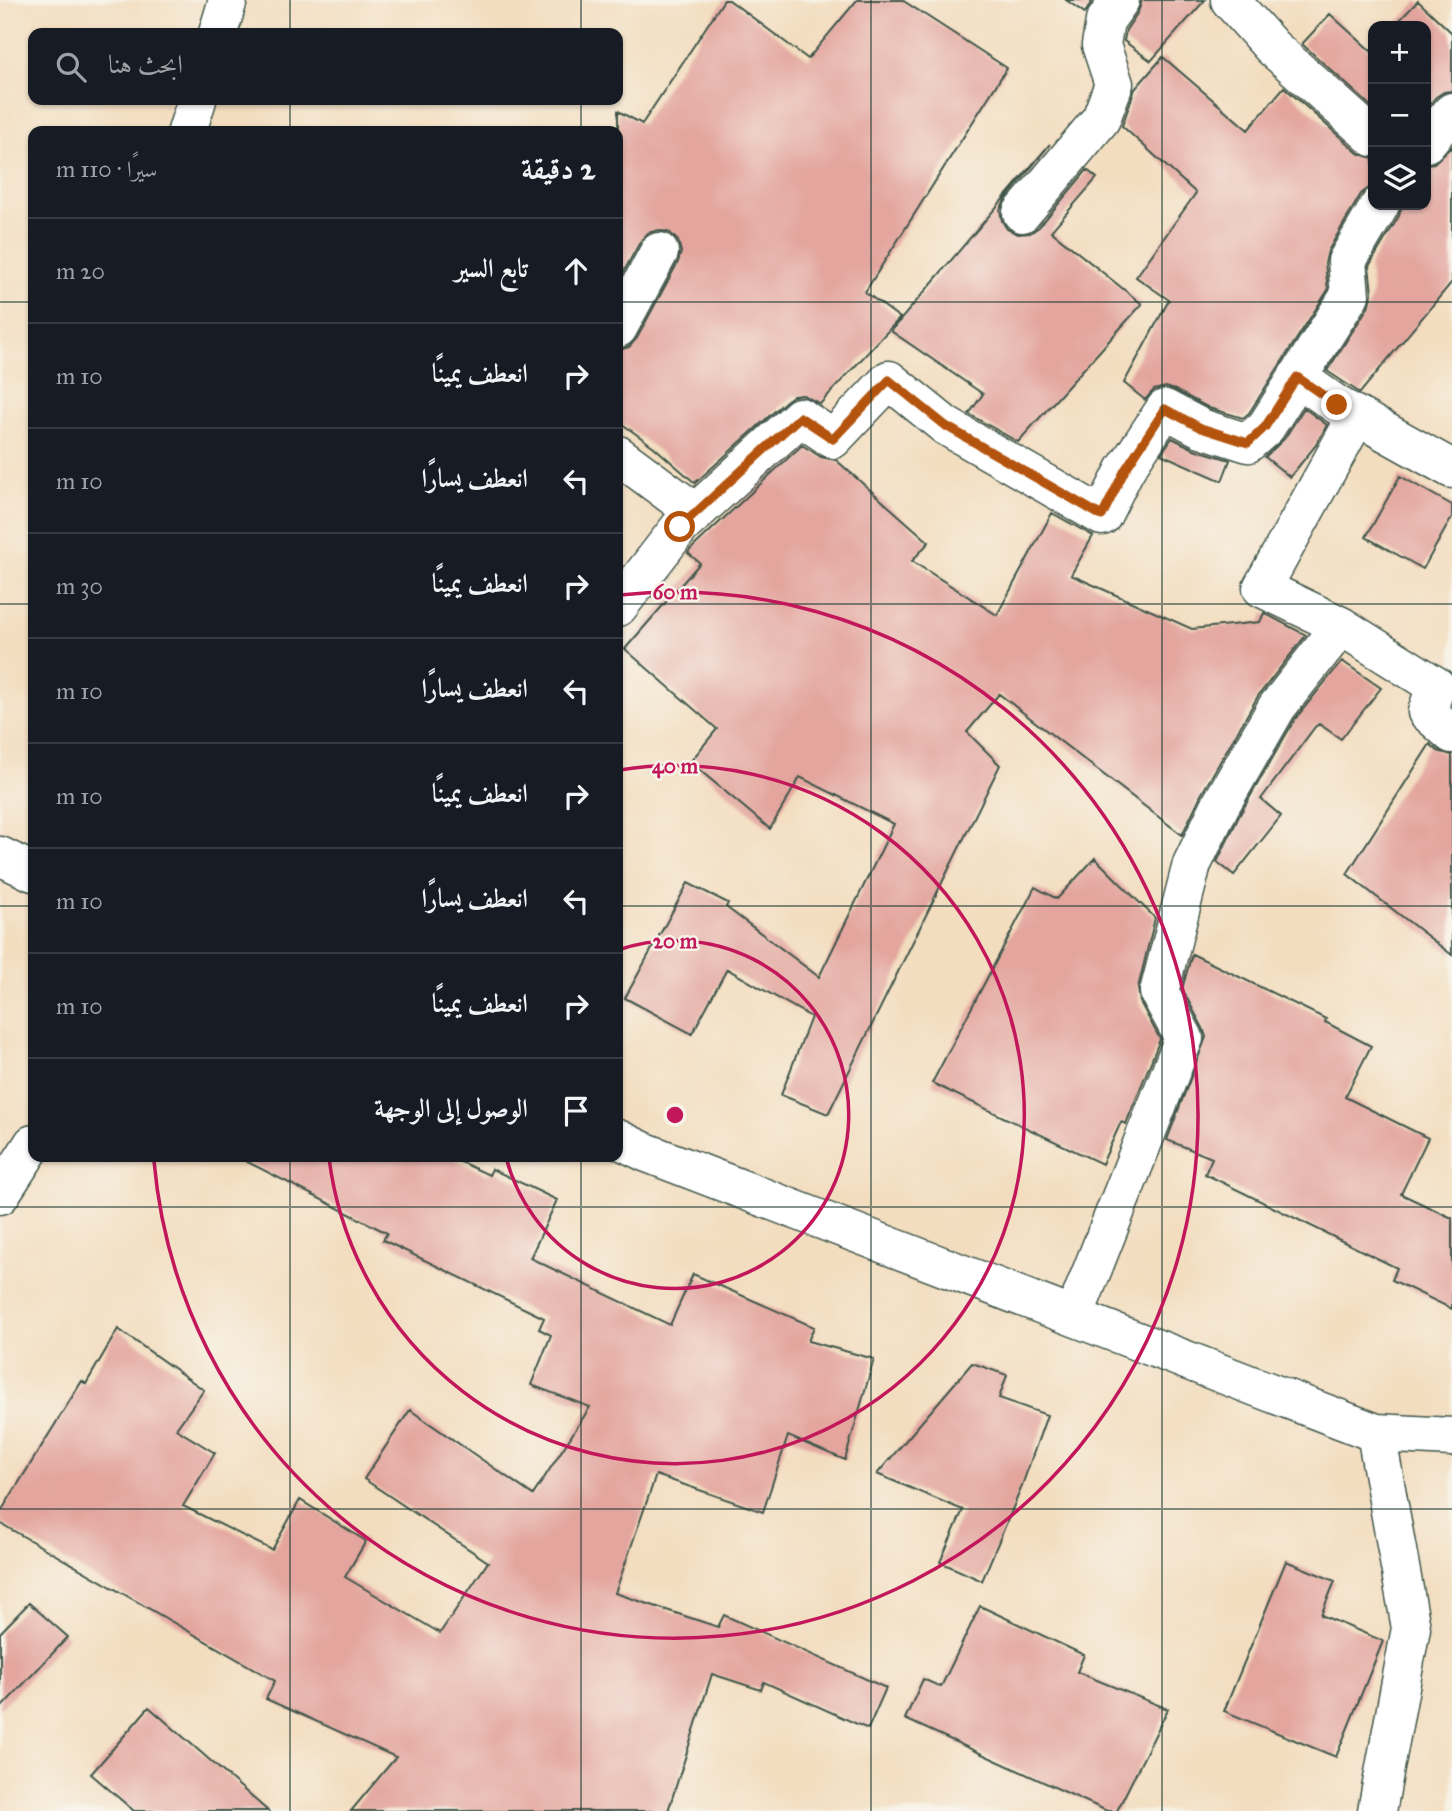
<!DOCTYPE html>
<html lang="ar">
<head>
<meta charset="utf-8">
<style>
  :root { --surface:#171b24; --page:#20242c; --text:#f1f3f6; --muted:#9ea1a6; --line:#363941 }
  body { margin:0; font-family:"IM FELL Great Primer",Amiri,serif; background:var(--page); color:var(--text); direction:rtl }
  .controls { position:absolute; right:21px; top:21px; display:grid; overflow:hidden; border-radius:14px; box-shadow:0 2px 5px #0004 }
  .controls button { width:63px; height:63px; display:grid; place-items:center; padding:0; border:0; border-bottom:2px solid var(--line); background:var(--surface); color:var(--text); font:35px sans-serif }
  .stop { position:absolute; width:21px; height:21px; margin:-16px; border:5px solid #b45309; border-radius:50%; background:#fff }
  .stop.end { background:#b45309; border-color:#fff; box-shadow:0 2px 7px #0008 }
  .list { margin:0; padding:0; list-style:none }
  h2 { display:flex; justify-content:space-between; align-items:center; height:91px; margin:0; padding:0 28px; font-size:30px }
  h2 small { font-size:23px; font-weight:400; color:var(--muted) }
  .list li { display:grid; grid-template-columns:46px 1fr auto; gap:21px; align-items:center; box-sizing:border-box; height:105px; padding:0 28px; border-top:2px solid var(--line) }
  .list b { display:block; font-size:26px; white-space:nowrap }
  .list em { font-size:23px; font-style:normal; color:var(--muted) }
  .icon { flex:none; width:38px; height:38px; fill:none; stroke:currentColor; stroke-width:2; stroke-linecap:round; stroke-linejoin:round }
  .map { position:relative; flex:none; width:1452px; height:1811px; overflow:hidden; direction:ltr }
  .search { position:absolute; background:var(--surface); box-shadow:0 2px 5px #0004; left:28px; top:28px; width:595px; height:77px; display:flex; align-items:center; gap:18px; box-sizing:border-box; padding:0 24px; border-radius:14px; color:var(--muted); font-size:26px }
  .panel { position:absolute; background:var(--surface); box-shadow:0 2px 5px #0004; left:28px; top:126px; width:595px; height:1036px; border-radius:14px; direction:rtl }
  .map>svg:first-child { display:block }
</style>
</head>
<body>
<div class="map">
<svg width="1452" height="1811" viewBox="0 0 1452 1811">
  <rect width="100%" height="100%" fill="#f7f3e8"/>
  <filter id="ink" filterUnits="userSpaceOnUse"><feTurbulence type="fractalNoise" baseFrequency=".0143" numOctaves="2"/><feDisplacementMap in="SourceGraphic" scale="14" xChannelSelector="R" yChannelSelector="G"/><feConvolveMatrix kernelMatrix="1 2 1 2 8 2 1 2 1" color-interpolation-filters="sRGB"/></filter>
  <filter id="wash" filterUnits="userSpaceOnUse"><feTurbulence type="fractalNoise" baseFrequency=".00686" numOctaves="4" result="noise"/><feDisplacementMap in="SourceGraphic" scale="28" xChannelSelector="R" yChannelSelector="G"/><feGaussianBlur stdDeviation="1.57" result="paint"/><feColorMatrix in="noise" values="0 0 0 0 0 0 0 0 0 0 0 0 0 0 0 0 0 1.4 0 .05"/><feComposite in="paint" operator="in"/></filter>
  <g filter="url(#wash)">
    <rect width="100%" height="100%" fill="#f3ddbf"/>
    <g id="blocks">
      <!-- building -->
      <path fill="#e3a59e" d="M724,0H729L808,59L857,0H902L1007,68L865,292L900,318L820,404L803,395L793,396L786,401L695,483L654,447L618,421V350L629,347L637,338L678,262L681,252L678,241L670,233L659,230L648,233L640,242L618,282V111L642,124Z
        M1066,0H1093L1085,13Z
        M1142,0H1205L1151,61L1124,41L1126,30L1138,12Z
        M1418,1L1452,33V91L1444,92L1436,97L1426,109V26H1394Z
        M1330,14L1371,51L1373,49V108L1302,44Z
        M1163,57L1248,130L1284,87L1358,153L1373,158V185L1361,194L1328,251L1325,263L1328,290L1249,413L1243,418L1209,408L1175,390L1166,387L1154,390L1145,400L1124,383L1169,300L1136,277L1196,193L1122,126L1135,89Z
        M1050,144L1005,200L1000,210L1002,221L1007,229L1018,234L1030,233L1039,227L1087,170L1097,178L1051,231L1142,304L1018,442L969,414L983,394L891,331Z
        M1452,146V282L1360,393L1327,371L1368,307L1372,293L1369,266L1399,216L1402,205H1426V164L1434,163Z
        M1304,408L1327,425L1316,445L1290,477L1265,457L1284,439Z
        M1172,438L1194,449L1230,460L1222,481L1161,454Z
        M802,445L821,457L836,460L929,542L912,561L997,615L1052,513L1093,536L1071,575L1192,629L1260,622L1264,613L1306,635L1258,696L1201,795L1182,835L999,694L967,732L1000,765L828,1114L781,1095L811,1017L727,969L692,1034L625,998L688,883L728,903L726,907L819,977L894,824L800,777L770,829L690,762L717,729L625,649L700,563L688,553L690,550Z
        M1400,476L1452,505V517L1423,569L1366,537Z
        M1342,661L1381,688L1341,739L1319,724L1315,727L1261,799L1281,816L1234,875L1217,862L1239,816L1295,719Z
        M1430,744L1438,751L1452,755V955L1347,874Z
        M1095,858L1155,918L1138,988L1140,1002L1160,1039L1126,1124L1121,1122L1102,1164L932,1083L1035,887L1057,899Z
        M1192,954L1326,1019L1325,1022L1371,1046L1345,1097L1428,1138L1401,1194L1452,1218V1309L1392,1280L1397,1268L1205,1174L1212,1158L1167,1140L1206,1037L1203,1028L1182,989Z
        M238,1157H450L489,1175L492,1169L557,1200L530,1258L670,1325L693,1274L814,1327L808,1341L874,1359L845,1460L788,1436L763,1512L656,1475L615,1593L718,1627L724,1615L886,1688L868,1729L764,1682L761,1690L712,1674L668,1811H351L396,1757L266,1699L275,1681L0,1523V1513L82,1381L86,1384L118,1329L204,1390L176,1429L215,1453L183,1506L272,1550L300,1500L366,1541L345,1577L440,1633L488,1562L364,1479L410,1410L533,1495L590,1407L531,1385L551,1335L539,1329L544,1318L383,1240L387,1233Z
        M972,1363L1007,1375L999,1398L1047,1415L1020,1491L982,1581L940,1562L963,1510L877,1474Z
        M1286,1561L1335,1581L1321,1615L1383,1641L1336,1757L1224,1711Z
        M29,1603L68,1637L0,1709V1633Z
        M980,1606L1084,1655L1077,1672L1168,1709L1117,1811H1107L905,1719L923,1679L941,1687Z
        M149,1707L268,1811H134L91,1774Z"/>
    </g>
  </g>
  <g filter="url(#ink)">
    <use href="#blocks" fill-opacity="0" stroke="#3f5549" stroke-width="2"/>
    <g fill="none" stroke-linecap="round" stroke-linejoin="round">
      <!-- minor casing -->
      <g stroke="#3f5549" stroke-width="41">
        <path id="minor" d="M1230,0L1272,47L1373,137
          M218,33L228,0
          M187,131L197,100
          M1426,143L1452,112
          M1022,213L1101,119L1114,84L1101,45L1105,21L1120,0
          M618,328L659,252
          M1297,377L1337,405L1452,469
          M618,455L696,513
          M618,607L680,527L800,417L833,439L889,380L946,426L1102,516L1125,470L1165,409L1201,428L1248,443L1266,427L1350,295L1347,261L1380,205
          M1341,626L1436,686L1427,712L1452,734
          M0,856L33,872
          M618,1139L645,1152L1376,1433L1452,1437
          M0,1195L33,1144
          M1074,1316L1184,1038L1159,992L1192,864L1220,806L1277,707L1341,626L1262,588L1357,416
          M1376,1433L1411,1628L1377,1811"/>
      </g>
      <!-- minor -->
      <use href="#minor" stroke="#fff" stroke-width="38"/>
    </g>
  </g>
  <g fill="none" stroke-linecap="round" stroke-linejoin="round" filter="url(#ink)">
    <!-- route -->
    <path stroke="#b45309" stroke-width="9" d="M680,527L800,417L833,439L889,380L946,426L1102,516L1125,470L1165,409L1201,428L1248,443L1265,427L1297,377L1337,405"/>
  </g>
  <!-- grid -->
  <path fill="none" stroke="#1f3d34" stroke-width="2" stroke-opacity="0.55" d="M290,0V33M581,0V33M871,0V1811M1162,0V1811M290,100V131M581,100V131M0,302H33M618,302H1452M0,604H33M618,604H1452M0,906H33M618,906H1452M290,1157V1811M581,1157V1811M0,1207H1452M0,1509H1452"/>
  <!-- distance rings -->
  <g fill="none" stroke="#c2185b" stroke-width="3.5">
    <path d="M618 950A174 174 0 1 1 506 1157"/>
    <path d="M620 770A349 349 0 1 1 329 1158"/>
    <path d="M620 595A523 523 0 1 1 154 1161"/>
  </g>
  <circle cx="675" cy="1115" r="10" fill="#c2185b" stroke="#f7f3e8" stroke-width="3.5"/>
  <g font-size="21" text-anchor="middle" font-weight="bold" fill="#c2185b" stroke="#f7f3e8" stroke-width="5" stroke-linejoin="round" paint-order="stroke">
    <text x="675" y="599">60 m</text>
    <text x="675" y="773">40 m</text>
    <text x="675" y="948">20 m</text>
  </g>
</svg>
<div class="controls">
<button>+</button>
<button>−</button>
<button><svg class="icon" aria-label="layers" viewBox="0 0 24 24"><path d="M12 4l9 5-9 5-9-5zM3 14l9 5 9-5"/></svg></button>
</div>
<div class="stop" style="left:680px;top:527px"></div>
<div class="stop end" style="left:1337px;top:405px"></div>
<div class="search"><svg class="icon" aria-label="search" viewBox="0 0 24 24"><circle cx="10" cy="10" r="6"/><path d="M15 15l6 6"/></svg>ابحث هنا</div>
<section class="panel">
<h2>2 دقيقة<small>سيرًا · 110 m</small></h2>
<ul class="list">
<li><svg class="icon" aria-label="ahead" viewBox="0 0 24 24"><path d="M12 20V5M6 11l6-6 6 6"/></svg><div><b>تابع السير</b></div><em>20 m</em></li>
<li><svg class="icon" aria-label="right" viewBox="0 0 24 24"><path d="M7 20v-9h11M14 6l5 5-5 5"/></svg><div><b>انعطف يمينًا</b></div><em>10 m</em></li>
<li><svg class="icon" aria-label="left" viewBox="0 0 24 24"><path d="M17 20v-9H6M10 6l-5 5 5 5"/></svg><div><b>انعطف يسارًا</b></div><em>10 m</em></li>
<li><svg class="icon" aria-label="right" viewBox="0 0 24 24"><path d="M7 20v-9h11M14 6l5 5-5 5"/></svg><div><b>انعطف يمينًا</b></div><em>30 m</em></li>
<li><svg class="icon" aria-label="left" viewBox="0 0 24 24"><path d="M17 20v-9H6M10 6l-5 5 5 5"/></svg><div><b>انعطف يسارًا</b></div><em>10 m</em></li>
<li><svg class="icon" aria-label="right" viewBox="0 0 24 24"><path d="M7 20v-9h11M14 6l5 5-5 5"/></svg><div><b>انعطف يمينًا</b></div><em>10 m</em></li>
<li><svg class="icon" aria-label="left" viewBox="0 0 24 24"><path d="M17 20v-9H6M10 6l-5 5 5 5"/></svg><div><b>انعطف يسارًا</b></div><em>10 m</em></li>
<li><svg class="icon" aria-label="right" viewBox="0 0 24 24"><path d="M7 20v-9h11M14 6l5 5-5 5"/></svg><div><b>انعطف يمينًا</b></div><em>10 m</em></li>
<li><svg class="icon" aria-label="arrive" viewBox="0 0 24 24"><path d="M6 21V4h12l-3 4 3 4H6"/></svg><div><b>الوصول إلى الوجهة</b></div></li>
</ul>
</section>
</div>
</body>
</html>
